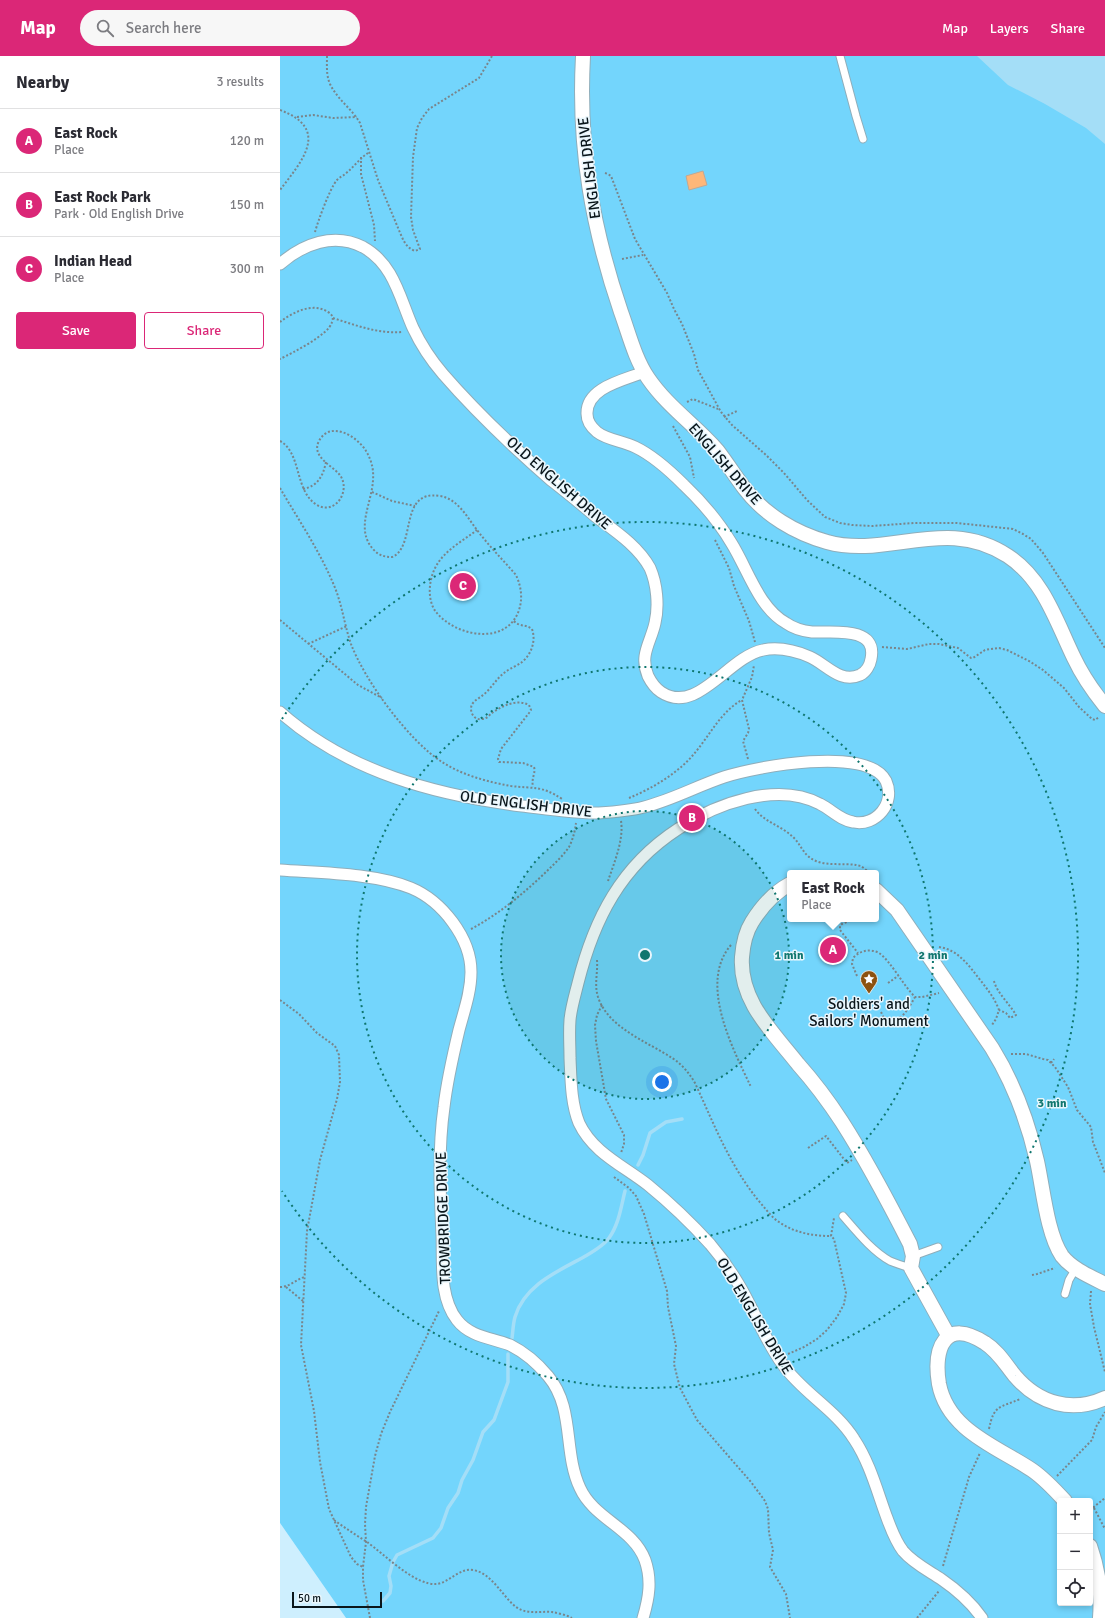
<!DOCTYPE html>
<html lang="en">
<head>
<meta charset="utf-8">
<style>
  :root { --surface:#fff; --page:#f7f7f7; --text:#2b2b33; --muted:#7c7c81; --line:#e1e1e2; --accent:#db2777 }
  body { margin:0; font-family:Signika,sans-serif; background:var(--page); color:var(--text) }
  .controls { position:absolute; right:12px; bottom:12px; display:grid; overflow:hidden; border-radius:4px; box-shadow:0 2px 6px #0003 }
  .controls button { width:36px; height:36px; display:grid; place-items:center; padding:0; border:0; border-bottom:1px solid var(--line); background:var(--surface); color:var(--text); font:20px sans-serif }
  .scale { position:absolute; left:12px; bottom:10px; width:90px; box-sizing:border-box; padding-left:4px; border:2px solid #0a161b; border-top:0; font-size:11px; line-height:14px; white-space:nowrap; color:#0a161b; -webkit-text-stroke:3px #e9f6fc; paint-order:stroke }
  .you { position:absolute; left:382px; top:1026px; width:14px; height:14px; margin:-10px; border:3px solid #fff; border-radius:50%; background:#1a73e8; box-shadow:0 0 0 6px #1a73e833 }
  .badge { display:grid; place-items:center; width:26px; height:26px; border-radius:50%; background:var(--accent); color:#fff; font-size:13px; font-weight:700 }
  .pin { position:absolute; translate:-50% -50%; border:2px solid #fff; box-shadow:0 1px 4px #0006 }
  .popup { position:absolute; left:507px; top:814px; width:92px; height:52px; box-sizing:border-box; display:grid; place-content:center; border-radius:4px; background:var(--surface); filter:drop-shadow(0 1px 3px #0005); font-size:13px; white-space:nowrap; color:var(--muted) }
  .popup b { font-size:15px; color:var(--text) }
  .popup::after { content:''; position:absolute; left:50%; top:100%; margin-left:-8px; border:8px solid transparent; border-top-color:var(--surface) }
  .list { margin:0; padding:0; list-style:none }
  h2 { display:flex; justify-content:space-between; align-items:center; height:52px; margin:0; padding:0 16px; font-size:17px }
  h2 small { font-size:13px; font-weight:400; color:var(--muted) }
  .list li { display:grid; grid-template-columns:26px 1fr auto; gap:12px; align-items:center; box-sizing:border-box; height:64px; padding:0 16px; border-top:1px solid var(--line) }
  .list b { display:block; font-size:15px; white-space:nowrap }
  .list p { margin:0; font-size:13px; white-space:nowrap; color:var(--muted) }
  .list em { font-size:13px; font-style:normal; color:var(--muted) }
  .actions { display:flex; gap:8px; padding:12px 16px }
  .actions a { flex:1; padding:9px 0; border:1px solid var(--accent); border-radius:4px; text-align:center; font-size:14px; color:var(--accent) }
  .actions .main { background:var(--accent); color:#fff }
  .icon { flex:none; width:22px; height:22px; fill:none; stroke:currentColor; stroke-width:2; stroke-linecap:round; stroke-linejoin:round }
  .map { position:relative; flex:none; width:825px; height:1562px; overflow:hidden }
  header { display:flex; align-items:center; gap:24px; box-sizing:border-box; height:56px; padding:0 20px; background:var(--accent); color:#fff }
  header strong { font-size:19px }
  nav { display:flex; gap:22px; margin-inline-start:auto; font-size:14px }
  .search { width:280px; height:36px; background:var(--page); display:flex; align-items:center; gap:10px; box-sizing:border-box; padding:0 14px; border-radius:22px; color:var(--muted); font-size:15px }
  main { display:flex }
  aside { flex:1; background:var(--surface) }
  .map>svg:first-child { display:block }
</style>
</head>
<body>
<header>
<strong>Map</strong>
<div class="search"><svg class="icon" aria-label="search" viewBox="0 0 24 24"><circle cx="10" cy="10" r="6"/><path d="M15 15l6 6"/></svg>Search here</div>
<nav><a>Map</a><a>Layers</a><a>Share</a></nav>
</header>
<main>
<aside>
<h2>Nearby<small>3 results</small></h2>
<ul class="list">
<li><span class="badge">A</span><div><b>East Rock</b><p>Place</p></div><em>120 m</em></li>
<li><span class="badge">B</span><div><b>East Rock Park</b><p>Park · Old English Drive</p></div><em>150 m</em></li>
<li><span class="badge">C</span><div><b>Indian Head</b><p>Place</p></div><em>300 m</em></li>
</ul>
<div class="actions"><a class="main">Save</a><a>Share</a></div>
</aside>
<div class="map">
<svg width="825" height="1562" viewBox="0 0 825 1562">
  <rect width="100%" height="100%" fill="#e9f6fc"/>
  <!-- built -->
  <path fill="#ceeffe" d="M0,1467L66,1562H0Z"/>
  <!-- green -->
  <path fill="#73d5fc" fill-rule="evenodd" d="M0,0H712L768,44L825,79V1562H66L0,1467ZM510,817H596V863H510ZM780,1445H810V1547H780Z"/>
  <!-- water -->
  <path fill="#a4def7" d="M697,0H825V88L806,72L765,48L728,29Z"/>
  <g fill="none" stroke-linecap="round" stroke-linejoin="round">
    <!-- stream -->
    <path stroke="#a4def7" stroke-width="3.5" d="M358,1109L363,1099L370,1077L386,1066L402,1063
      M232,1282C233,1275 233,1268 235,1261C244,1230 276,1216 302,1202C311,1197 324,1189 329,1182C339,1168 341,1151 345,1135
      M103,1545L110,1537L111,1530L109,1520L113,1506L117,1499L153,1482L161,1472L168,1452L178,1437L182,1424L193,1404L203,1376L214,1364L228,1326V1298"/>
  </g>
  <!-- building -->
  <path fill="#feb778" stroke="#c0a894" d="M423,115L427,129L409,134L406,120Z"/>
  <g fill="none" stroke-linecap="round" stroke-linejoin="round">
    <!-- service casing -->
    <g stroke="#8faebb" stroke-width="9">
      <path id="service" d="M560,0L576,60L583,83
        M563,1160C577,1176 592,1195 610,1205C617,1208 624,1210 631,1212
        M633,1200L658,1191
        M785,1238L789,1224L796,1212"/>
    </g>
    <!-- pedestrian casing -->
    <g stroke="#8faebb" stroke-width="13">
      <path id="pedestrian" d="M0,208C23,188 54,176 83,191C114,208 120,243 133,272C141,289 151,304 163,318C196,356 234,392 272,425C286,436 301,448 315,460C335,475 358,490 370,512C377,528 379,550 375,567C371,586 359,599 368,620C371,626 375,632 381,636C417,660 448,601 483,594C498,591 516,595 530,601C546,608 560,628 580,619C586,616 590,609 591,603C598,569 550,577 532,576C523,575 513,572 506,567C479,552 468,514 452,488C439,466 423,447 404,429C390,415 374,400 355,391C343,385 327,384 317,376C311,371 307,365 307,358C306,331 345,324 364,316
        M0,656C68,716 155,739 242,750C267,753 292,757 318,757C333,756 349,755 364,751C392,744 417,730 444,721C475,711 588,689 606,725C616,747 596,771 573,766C560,764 552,754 540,748C497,725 435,748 398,773C341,810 314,863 298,927C295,939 291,952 290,964C289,977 290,990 290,1002C291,1024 291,1047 299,1067C313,1097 344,1110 368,1129C390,1147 411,1167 430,1188C442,1202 453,1218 462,1234C476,1259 486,1286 503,1309C523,1337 556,1354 574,1383C590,1407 597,1435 607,1462C611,1473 616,1486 623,1495C633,1507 649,1515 661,1523C677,1534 691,1546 702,1562
        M0,814C40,817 94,817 131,832C162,845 191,882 191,916C191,936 184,955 179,974C173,999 167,1025 164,1051C158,1093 160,1137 162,1179C163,1206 159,1241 177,1264C190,1281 212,1282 230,1289C244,1296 258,1308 268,1320C295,1352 283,1396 300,1432C314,1463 353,1472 365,1504C372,1524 369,1542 363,1562"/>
    </g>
    <!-- minor casing -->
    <g stroke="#8faebb" stroke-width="16">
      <path id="minor" d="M303,0C298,91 312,171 341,256C349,278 355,303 368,322C387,350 415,369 437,394C447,407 455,420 465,433C485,459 515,477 547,486C608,503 666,459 728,500C764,524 776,565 794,602C802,619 813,635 825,650
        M510,828C493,837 482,850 472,866C465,877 463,888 462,901C459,945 493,976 518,1008C534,1026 549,1046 562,1066C587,1105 609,1147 630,1188L633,1200L631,1212L668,1279
        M596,834L617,854L712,992C733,1026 748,1066 757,1105C763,1132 767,1178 782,1200C792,1213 811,1221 825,1228
        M785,1445C775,1434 765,1423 752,1414C718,1391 668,1375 659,1328C653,1292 665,1261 705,1287C718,1295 726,1309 735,1320C759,1348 792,1357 825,1342
        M810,1490C818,1513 822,1537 820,1562"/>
    </g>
    <!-- path -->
    <path stroke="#79858b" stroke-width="2" stroke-dasharray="2 2" stroke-linecap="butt" d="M47,0C47,9 46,19 50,28C57,43 72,53 80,67L98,124L121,179C124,186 127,192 135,195L140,193L133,174L131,161L133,101L137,72L142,62L149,53L199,22L212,0
      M0,54C51,73 22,105 0,134
      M17,61L33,59L53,62L77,61
      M81,101V118L94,169L95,185
      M325,117L328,118L331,120L355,183L387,237L394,253L402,268L414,298L418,314L441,356L452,369L486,399L504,417L527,444L545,461L560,467L572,469L592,470L634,467H677L724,472L733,473L743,478L751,483L763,497L825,592
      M35,176C38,165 50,132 57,124C60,121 63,120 65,118C74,111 79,103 88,97
      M342,203L363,199
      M53,262C75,269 98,278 122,276
      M0,266C13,256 33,246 48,256C52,258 54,262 52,266C49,279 12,297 0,303
      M407,346L413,343L438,353
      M444,361L457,355
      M393,370L410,401L414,422
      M0,385C22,397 14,435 37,449C56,460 72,433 59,418C51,409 31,400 39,385C50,364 77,380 86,395C91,403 94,413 93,424C92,447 75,473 93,493C98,499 104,501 112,501C137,491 118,433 160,440C178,443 187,461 197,474C209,490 223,504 236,519C241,530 243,542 239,554C227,590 176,581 156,556C146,543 149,520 158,507C167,493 184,484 197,474
      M0,432C18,463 39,494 53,527C62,547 64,568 71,588C85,625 129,685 162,706C182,719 208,726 231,730C254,733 261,729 282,743
      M23,433C38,430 43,420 46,406
      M92,436L112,445L135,450
      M435,484L449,512L454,530L469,565L475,586
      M0,564L78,629L102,642
      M234,565C239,571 246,568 252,573C256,584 252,598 242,606C237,610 230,612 224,617C216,623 211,633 203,639C200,642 196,643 193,647C188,653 193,665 202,663C207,663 209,659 212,657C223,649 237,643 249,649L251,654L249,657L221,693L218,703L219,706H221L243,707L254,711C256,717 251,722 253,731
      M28,588L67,570
      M602,591L627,593L649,588H659L678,592L691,602H693L705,594L710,593L719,592L727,594L749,605L763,614L784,632L799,651L812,663L815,664L819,661
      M468,703L463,685L468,677L469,673L462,644L472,621L474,609
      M349,742C371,733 397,718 413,699C429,681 440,656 462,644
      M475,753C485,767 503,770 515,783C522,791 524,800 536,805C548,810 564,807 576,809L581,810L590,817
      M328,825C334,807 344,784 341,765
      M574,863L562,868L560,870V874L578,897
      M191,873C219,858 243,838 266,816C274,808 283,800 289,791C293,783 295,775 296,767
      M451,889C418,927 453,993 471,1031
      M659,891C679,894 689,910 701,925C708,934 715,943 719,954L716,963L712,969
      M317,904C318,917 314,928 318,941C328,972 368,986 392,1002C402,1008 409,1017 415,1027C434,1068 449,1108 478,1144C485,1152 491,1161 499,1166C515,1177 533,1180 551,1180
      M577,920L572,908L573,902C579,895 590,892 599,897C610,904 623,929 635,941H642L659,937
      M714,925C717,937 729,947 736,959L730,962L726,957L719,954
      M608,927L618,920
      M0,944L19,958L37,977L55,990L59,999L60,1026L57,1043L40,1104L27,1175L21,1289L34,1355L40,1406L49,1453L71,1501L77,1508L83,1511
      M322,949L317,959L315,969L316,985L326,1043L344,1079V1088L341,1097
      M601,956L604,962L609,965C623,965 629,951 635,941
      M731,998H746L763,1003L768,1004L775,1011L788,1031L797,1054L811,1071L813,1086L825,1117
      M771,1007L774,1003
      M528,1092L546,1080L567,1107L572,1104
      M334,1121L349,1132L356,1140L364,1158L387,1235L388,1251L396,1290L394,1308L400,1332L417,1364L471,1426L485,1445L488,1453L489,1477L493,1494L490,1511L506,1538L510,1562
      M752,1219L757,1218L775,1212
      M0,1231C9,1231 16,1224 24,1221
      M6,1231L23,1245
      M811,1235L810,1248L814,1271L825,1316
      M508,1298L524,1291L537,1283L547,1274L557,1261L564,1248L566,1237L554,1183L551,1180L554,1162
      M709,1373C714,1348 720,1352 740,1343
      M777,1420L812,1384L816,1371L825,1356
      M814,1452L825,1473
      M810,1454L825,1442
      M54,1464C65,1472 76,1479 87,1486C104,1498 135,1530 157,1528C170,1526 179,1512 193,1514C212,1517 222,1540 236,1551C248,1559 258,1555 272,1556C278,1557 286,1559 292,1562
      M663,1510L689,1421L700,1397
      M90,1562L83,1524V1511L86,1486L85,1468L86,1451L95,1400L101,1378L110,1356L159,1255
      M637,1562L659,1535"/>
    <!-- service -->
    <use href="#service" stroke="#fff" stroke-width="7"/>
    <!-- pedestrian -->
    <use href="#pedestrian" stroke="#fff" stroke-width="11"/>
    <!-- minor -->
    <use href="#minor" stroke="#fff" stroke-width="14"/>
  </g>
  <!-- distance rings -->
  <circle cx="365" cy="899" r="144" fill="#0f766e" fill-opacity=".12"/>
  <g fill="none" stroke="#0f766e" stroke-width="2" stroke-dasharray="2 4">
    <circle cx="365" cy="899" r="144"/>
    <circle cx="365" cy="899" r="288"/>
    <path d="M2 663A433 433 0 1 1 2 1135"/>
  </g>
  <!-- icons -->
  <defs>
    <g id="sight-pin" transform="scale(0.9)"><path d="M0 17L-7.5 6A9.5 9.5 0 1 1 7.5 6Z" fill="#8d520f" stroke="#e9f6fc"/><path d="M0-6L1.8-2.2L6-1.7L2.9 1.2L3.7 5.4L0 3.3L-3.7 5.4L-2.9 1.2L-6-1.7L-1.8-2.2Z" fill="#fff"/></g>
  </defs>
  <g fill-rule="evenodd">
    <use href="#sight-pin" x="589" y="923"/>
  </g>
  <g text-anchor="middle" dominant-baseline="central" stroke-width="3" stroke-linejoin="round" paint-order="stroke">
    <!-- street labels -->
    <g font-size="15" fill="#0a161b" stroke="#e9f6fc">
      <text transform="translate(309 112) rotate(-97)">ENGLISH DRIVE</text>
      <text transform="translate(445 408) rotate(49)">ENGLISH DRIVE</text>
      <text transform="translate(279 427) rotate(41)">OLD ENGLISH DRIVE</text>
      <text transform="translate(246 748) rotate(7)">OLD ENGLISH DRIVE</text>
      <text transform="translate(163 1162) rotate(-92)">TROWBRIDGE DRIVE</text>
      <text transform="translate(475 1260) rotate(59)">OLD ENGLISH DRIVE</text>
    </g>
    <!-- poi labels -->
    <g font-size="15" fill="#0a161b" stroke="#e9f6fc">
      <text x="589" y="948">Soldiers' and<tspan x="589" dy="17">Sailors' Monument</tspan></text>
    </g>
  </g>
  <circle cx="365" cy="899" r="6" fill="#0f766e" stroke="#e9f6fc" stroke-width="2"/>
  <g font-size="12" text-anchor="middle" font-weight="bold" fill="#0f766e" stroke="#e9f6fc" stroke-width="3" stroke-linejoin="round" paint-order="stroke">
    <text x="509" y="903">1 min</text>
    <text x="653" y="903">2 min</text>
    <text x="772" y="1051">3 min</text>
  </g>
</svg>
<div class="controls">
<button>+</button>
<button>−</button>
<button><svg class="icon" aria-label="locate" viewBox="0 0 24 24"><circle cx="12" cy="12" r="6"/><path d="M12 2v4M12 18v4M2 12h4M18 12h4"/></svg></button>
</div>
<div class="scale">50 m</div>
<div class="you"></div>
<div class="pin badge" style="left:553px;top:894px">A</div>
<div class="popup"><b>East Rock</b>Place</div>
<div class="pin badge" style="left:412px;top:762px">B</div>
<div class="pin badge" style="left:183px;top:530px">C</div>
</div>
</main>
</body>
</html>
